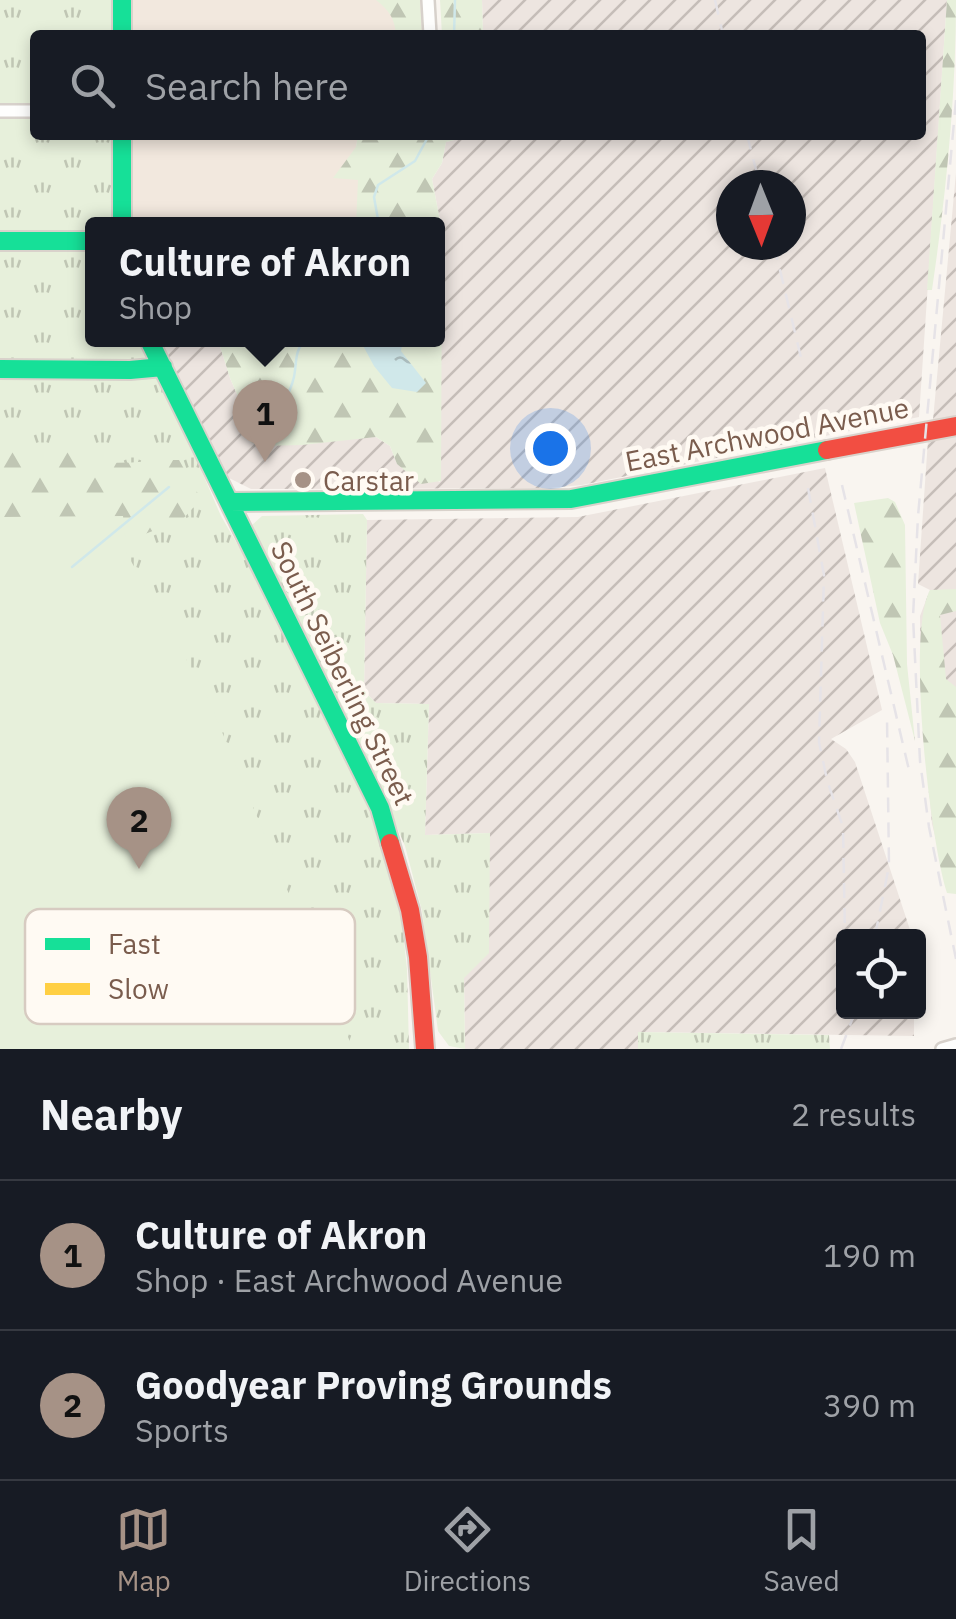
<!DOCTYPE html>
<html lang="en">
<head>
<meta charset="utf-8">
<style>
  :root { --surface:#171b24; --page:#20242c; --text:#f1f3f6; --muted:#9ea1a6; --line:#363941; --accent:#a69286 }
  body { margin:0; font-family:"IBM Plex Sans",sans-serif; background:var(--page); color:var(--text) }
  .controls { position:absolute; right:30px; bottom:30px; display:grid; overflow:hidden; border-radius:10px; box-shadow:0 5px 15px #0003 }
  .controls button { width:90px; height:90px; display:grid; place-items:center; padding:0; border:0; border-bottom:2px solid var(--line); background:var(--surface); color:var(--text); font:50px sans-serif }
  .compass { position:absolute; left:716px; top:170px; width:90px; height:90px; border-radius:50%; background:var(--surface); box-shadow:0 5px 15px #0003; rotate:179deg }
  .you { position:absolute; left:550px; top:448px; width:35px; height:35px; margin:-25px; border:8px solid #fff; border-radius:50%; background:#1a73e8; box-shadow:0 0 0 15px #1a73e833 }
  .badge { display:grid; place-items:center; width:65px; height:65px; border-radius:50%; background:var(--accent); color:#111; font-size:32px; font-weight:700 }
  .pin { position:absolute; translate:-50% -82px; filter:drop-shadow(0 2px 5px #0008) }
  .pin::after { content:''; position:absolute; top:52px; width:35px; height:30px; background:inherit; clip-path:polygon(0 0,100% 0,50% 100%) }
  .popup { position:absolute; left:85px; top:217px; width:360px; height:130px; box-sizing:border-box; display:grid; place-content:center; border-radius:10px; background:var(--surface); filter:drop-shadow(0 2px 8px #0005); font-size:32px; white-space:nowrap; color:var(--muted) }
  .popup b { font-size:38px; color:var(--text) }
  .popup::after { content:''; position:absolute; left:50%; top:100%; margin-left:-20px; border:20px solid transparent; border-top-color:var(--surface) }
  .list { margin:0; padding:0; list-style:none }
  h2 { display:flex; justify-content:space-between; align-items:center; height:130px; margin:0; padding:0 40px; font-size:42px }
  h2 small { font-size:32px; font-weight:400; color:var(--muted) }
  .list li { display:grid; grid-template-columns:65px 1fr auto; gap:30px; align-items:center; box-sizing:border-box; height:150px; padding:0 40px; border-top:2px solid var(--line) }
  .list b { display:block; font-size:38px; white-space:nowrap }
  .list p { margin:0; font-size:32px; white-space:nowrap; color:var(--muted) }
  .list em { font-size:32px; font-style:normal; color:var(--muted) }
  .icon { flex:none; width:55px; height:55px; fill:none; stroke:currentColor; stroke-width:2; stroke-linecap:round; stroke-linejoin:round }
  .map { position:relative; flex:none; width:956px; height:1049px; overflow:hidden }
  .search { position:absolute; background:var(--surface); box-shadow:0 5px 15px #0003; left:30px; right:30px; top:30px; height:110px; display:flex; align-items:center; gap:25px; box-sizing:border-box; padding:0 35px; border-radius:10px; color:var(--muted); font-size:38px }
  .sheet { height:430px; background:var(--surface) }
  nav { display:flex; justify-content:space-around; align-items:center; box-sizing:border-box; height:140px; border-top:2px solid var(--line); background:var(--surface); font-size:28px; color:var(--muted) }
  nav a { display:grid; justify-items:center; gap:5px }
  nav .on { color:var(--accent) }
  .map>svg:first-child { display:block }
</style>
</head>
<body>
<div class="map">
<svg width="956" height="1049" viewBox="0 0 956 1049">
  <defs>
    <pattern id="industrial-furrows" width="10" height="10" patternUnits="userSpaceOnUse" patternTransform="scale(2.5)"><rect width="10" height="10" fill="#ede5e0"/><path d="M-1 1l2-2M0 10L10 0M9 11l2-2" fill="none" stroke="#c5bdb8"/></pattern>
    <pattern id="grass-tufts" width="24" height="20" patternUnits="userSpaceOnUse" patternTransform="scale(2.5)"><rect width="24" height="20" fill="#e7f0db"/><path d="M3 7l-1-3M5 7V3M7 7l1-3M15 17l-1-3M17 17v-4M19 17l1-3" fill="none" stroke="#c0c6b4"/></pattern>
    <pattern id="forest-firs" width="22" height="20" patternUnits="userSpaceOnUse" patternTransform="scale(2.5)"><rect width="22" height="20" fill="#e7f0db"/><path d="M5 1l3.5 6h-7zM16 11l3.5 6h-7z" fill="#c0c6b4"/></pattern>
    <pattern id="water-ripples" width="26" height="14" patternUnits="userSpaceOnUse" patternTransform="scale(2.5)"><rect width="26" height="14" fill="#d0e8ea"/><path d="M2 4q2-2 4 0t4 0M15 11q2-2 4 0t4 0" fill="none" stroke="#aebfc0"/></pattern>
  </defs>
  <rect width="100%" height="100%" fill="#f9f5f0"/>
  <!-- residential -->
  <path fill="#f2e8de" d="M0,0H428L430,35H35V135H358L356,147L360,195L356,224L92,225L85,446Z"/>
  <!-- industrial -->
  <path fill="url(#industrial-furrows)" fill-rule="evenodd" d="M482,0H947L919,417L582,485L550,488L251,489L221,474L154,340H218L230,378L245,413L246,431L260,446L376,437L390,446L397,464L440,482L442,231L432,179L442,163L446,142L463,138V135H921V35H483ZM731,185H791V245H731Z
    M956,173V418L933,420Z
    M956,437V873L937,843L932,824L921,691L920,616L930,590L918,584L928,440Z
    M825,468L882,710L831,739L846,749L855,762L912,936H844V1012H914V1036L638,1032V1049H465L464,978L489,833L425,835L429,704L376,703L364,691L367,520L578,517Z"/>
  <!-- grass -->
  <path fill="url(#grass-tufts)" d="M0,0H113V35H35V135H113V224L92,225V340H138L182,426L221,516L265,592L376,825L402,922L407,969L409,1049H0Z
    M363,514L367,520L364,691L376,703L429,704L425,835L490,833L489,953L464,978L465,1049L449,1046L438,1031L422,911L405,846L365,753L252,525L262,516Z
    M638,1032L829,1035L830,1049H638Z"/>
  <!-- forest -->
  <path fill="url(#forest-firs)" d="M376,0H420L422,35H396C395,19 389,10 376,0Z
    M440,0H482L483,35H442Z
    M947,0H956C956,97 946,194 932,290H927Z
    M358,135H463V138L446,142L442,163L432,179L442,231L441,481L421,484L397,464L390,446L376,437L302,445L260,446L249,441L245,413L230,378L218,340H438V225L356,224L358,180L333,178L356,147Z
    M71,437L85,446L96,461C123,466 151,459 179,460L201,499L183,519L140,536L121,550L0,531V443L28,454L44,452L54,438Z
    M888,498L895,502L905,525L907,664L915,741L893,655L880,623L854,503Z
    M956,589V611L940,615L946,679L956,687V894L947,893C930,840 906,635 930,590Z"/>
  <!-- green -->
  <path fill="#e7f0db" d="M123,516L127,554L208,698L353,1049H0V517Z"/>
  <!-- water -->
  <path fill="url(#water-ripples)" d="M360,340H403L401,351L426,383L417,392L392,388L374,366Z"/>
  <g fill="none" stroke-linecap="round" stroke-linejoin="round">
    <!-- stream -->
    <path stroke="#d0e8ea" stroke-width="2.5" d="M454,35L455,0
      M379,225L374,197L378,185L415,161L429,135
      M264,435C274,428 291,390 294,377C297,363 294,351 305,340
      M72,567L169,487"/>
    <!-- street casing -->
    <g stroke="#d7d1cb" stroke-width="16">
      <path id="street" d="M428,0L430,35
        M0,111H35
        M942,1049L956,1045"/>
    </g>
    <!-- fast casing -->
    <g stroke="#d9d2cb" stroke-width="22">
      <path id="fast" d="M122,0V35
        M122,135V225
        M0,241H92
        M149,340L380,808L390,843
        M0,369L130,370L163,367
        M229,502L571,499L827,450"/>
    </g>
    <!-- jam casing -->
    <g stroke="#d9d2cb" stroke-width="22">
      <path id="jam" d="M827,450L956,426
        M390,843L410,910L418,957L425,1049"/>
    </g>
    <!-- street -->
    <use href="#street" stroke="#fefefd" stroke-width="11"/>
    <!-- fast -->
    <use href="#fast" stroke="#16e098" stroke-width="18"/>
    <!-- jam -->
    <use href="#jam" stroke="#f24e42" stroke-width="18"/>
    <!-- rail -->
    <path stroke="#e6e3e7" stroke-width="2.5" stroke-dasharray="15 10" stroke-linecap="butt" d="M715,0L723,35
      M956,100L918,516L913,617L920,761L929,827L956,959
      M747,135L760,185
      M774,245L803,366
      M842,485L909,770
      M808,488L824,575L819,742L827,780L843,827L845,936
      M875,936L889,866L887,718
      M841,1049L855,1012"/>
  </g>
  <!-- markers -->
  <circle fill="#a69286" stroke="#fffaf3" stroke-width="4" cx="303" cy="480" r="10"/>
  <g text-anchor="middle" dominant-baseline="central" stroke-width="9" stroke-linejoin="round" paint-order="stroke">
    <!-- street labels -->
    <g font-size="28" fill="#7a5c4d" stroke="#fffaf3">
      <text transform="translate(767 434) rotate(-11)">East Archwood Avenue</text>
      <text transform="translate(343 673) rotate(64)">South Seiberling Street</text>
    </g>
    <!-- poi labels -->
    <g font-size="28" fill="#7a5c4d" stroke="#fffaf3" text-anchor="start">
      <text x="323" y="480">Carstar</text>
    </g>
  </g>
  <!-- legend -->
  <rect x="25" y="909" width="330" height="115" rx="15" fill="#fffaf3" stroke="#d7cbc1" stroke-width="2.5"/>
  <rect x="45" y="938" width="45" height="12" fill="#16e098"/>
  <rect x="45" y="983" width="45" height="12" fill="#ffcf43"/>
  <g font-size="28" fill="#7a5c4d">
    <text x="108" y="954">Fast</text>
    <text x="108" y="999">Slow</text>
  </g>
</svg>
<div class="controls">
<button><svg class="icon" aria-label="locate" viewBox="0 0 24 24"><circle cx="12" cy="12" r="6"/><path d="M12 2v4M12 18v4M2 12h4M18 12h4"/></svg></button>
</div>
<svg class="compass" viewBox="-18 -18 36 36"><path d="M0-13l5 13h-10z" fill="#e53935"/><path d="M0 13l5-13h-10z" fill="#9ea1a6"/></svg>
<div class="you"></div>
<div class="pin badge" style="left:265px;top:462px">1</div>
<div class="popup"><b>Culture of Akron</b>Shop</div>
<div class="pin badge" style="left:139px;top:869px">2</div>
<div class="search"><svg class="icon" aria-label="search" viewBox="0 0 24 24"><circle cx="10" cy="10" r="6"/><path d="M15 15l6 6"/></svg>Search here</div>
</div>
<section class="sheet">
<h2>Nearby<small>2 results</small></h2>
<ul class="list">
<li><span class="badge">1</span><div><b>Culture of Akron</b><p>Shop · East Archwood Avenue</p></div><em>190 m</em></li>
<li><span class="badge">2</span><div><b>Goodyear Proving Grounds</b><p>Sports</p></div><em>390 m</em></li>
</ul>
</section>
<nav>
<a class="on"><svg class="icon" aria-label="map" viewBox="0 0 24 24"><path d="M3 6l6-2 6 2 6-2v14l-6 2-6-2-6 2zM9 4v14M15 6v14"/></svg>Map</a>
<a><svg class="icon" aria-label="directions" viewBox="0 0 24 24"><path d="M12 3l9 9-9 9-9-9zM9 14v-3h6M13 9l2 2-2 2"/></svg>Directions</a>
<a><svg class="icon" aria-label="saved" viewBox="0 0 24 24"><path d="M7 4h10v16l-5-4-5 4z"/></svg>Saved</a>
</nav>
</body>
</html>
